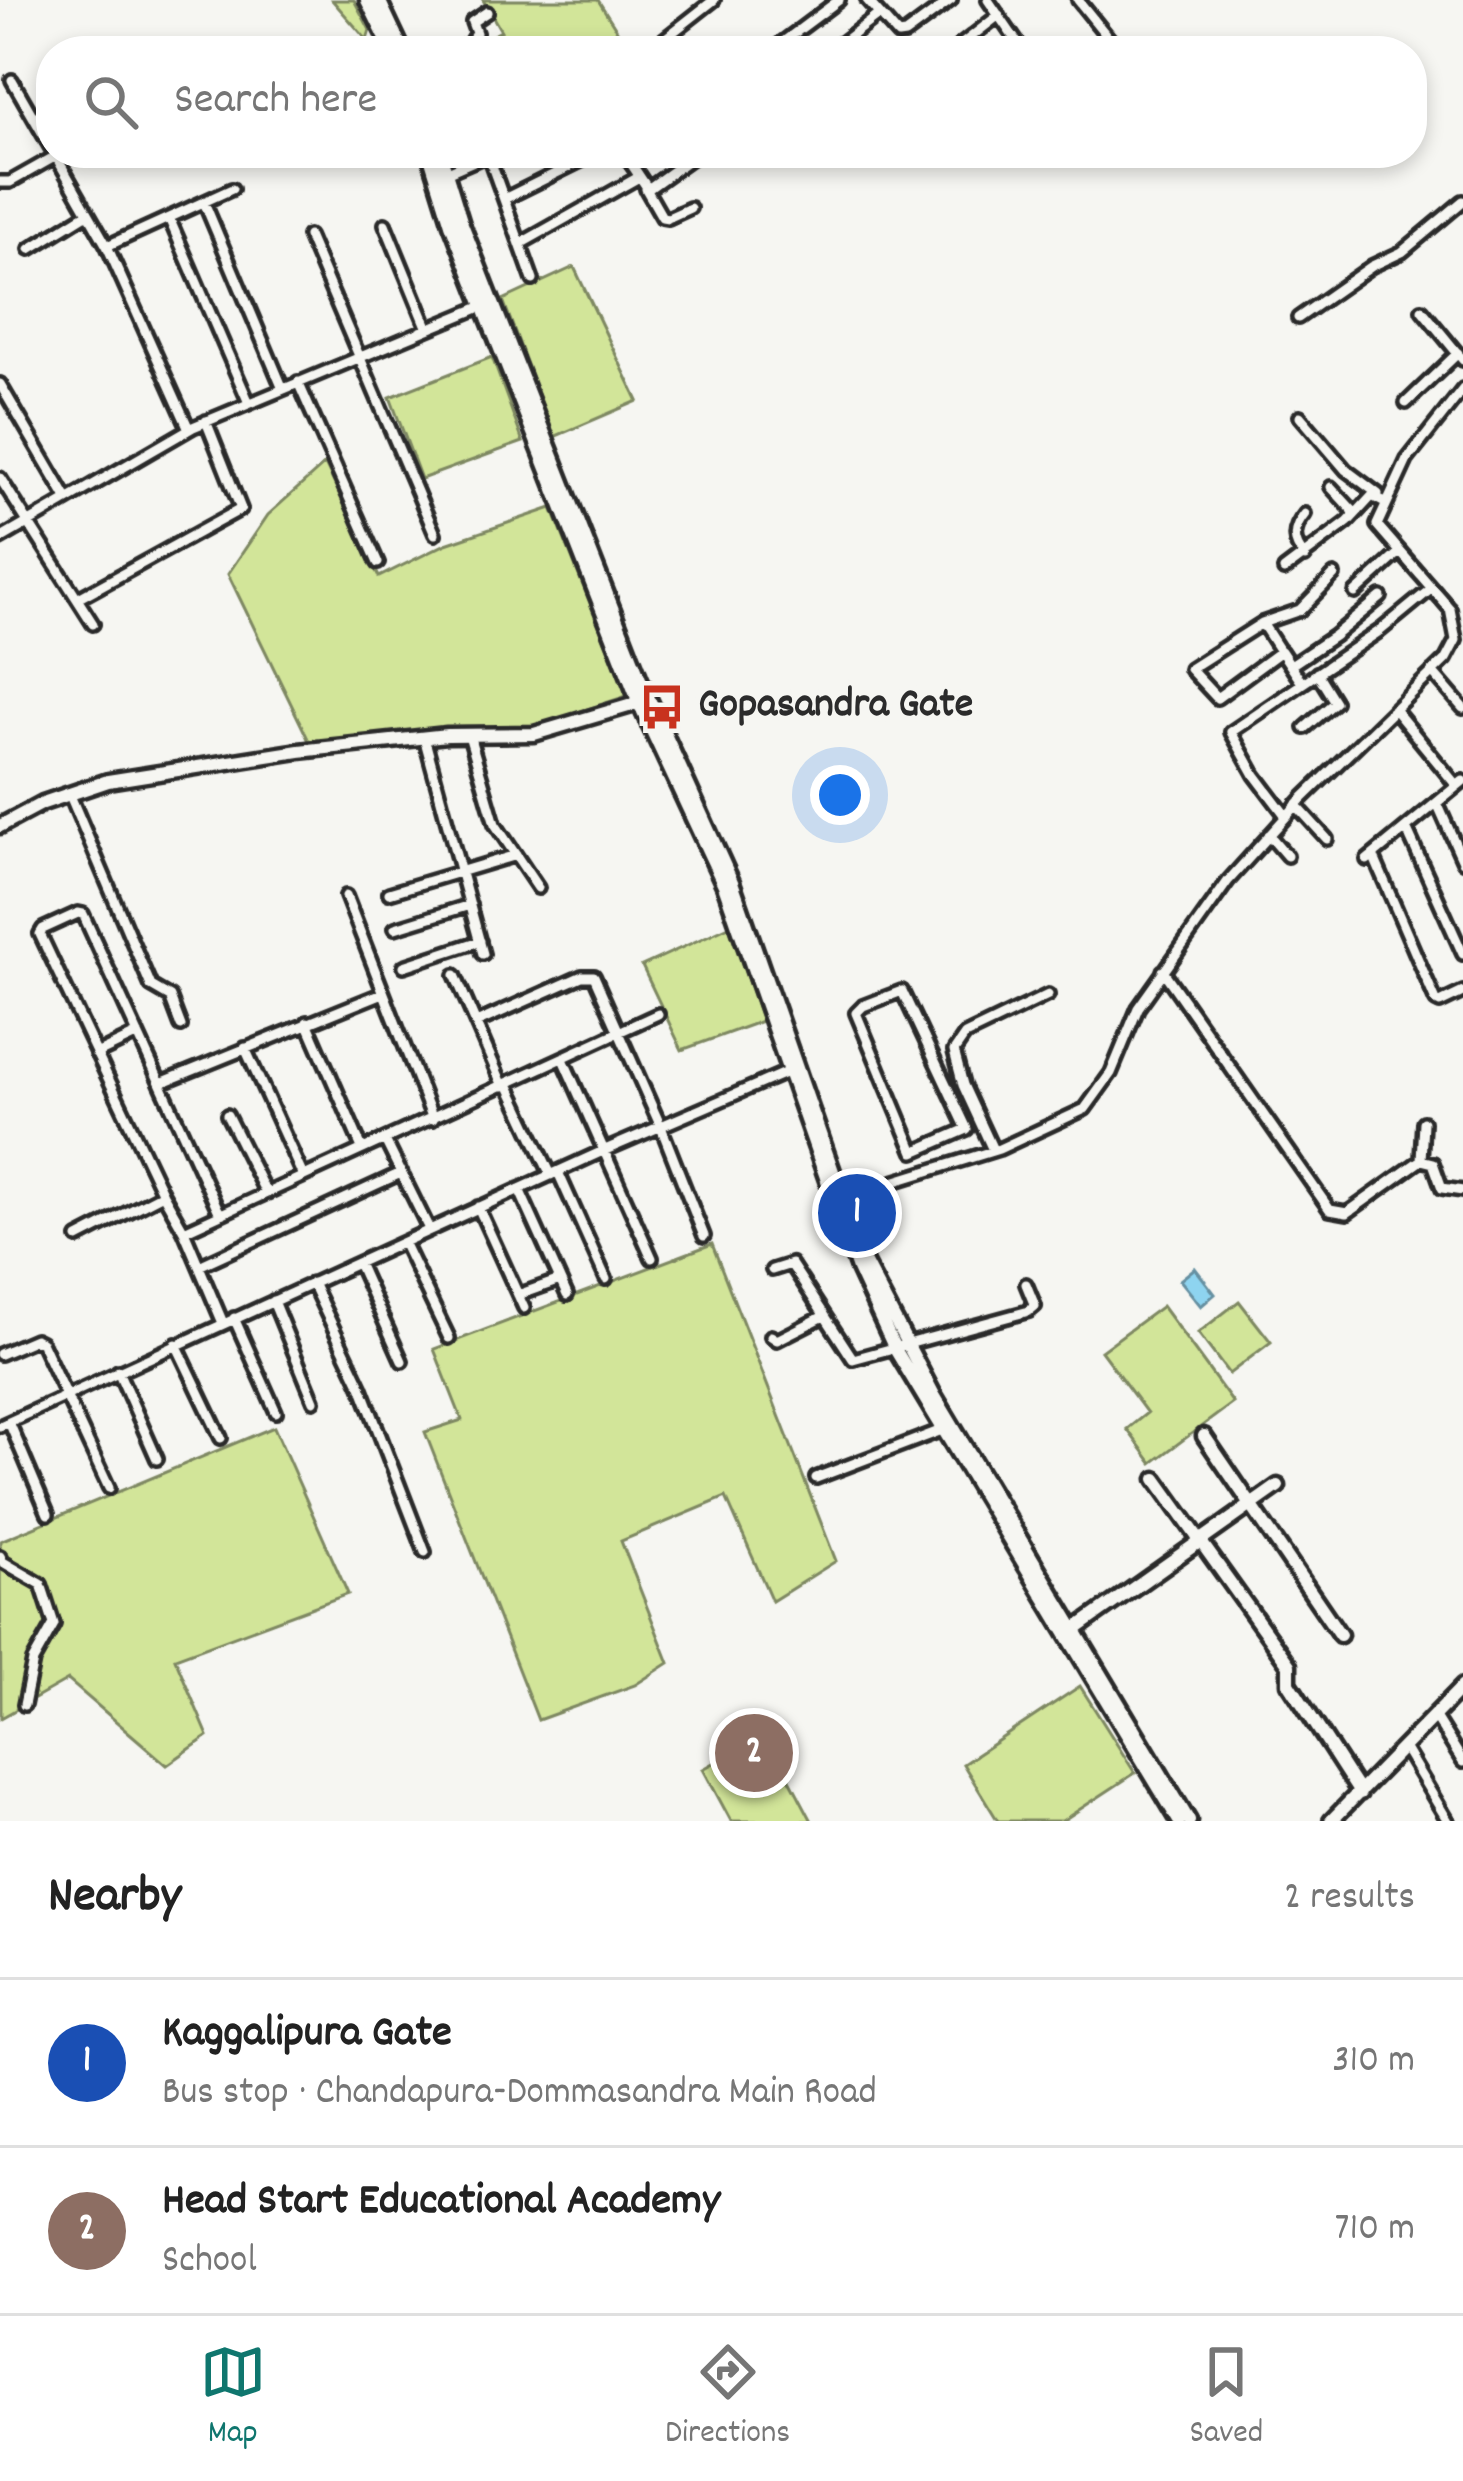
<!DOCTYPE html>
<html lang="en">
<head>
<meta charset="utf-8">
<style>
  :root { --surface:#fff; --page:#f2f2f2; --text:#222; --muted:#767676; --line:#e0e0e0; --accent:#0f766e }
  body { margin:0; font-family:Dekko,sans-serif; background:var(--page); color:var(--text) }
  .you { position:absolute; left:840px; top:795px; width:42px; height:42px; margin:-30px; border:9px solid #fff; border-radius:50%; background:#1a73e8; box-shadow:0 0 0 18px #1a73e833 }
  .badge { display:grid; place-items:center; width:78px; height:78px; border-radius:50%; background:var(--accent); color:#fff; font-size:39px; font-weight:700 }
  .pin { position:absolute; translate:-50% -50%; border:6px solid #fff; box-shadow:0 3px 12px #0006 }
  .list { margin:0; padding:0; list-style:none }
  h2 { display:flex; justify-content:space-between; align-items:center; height:156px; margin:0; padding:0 48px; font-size:51px }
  h2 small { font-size:39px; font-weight:400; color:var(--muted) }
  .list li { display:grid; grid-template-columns:78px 1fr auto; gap:36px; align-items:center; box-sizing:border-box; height:168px; padding:0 48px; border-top:3px solid var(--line) }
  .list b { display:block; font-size:45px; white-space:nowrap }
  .list p { margin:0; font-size:39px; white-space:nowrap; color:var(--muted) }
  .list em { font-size:39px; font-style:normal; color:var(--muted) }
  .icon { flex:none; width:66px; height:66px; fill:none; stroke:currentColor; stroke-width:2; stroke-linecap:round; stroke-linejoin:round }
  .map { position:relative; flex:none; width:1463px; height:1821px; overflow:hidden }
  .search { position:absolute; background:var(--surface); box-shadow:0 6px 18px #0003; left:36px; right:36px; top:36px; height:132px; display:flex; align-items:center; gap:30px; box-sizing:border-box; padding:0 42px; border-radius:48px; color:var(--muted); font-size:45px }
  .sheet { height:492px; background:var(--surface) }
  nav { display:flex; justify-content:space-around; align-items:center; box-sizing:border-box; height:168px; border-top:3px solid var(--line); background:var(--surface); font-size:33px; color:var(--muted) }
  nav a { display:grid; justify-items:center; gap:6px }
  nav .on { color:var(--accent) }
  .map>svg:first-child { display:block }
</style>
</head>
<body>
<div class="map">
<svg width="1463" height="1821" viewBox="0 0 1463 1821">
  <rect width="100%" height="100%" fill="#f6f6f2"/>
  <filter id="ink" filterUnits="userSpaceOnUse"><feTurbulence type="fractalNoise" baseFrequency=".00833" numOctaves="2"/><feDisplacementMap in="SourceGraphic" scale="24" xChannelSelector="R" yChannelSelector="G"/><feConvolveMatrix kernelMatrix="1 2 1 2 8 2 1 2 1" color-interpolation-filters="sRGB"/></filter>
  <g filter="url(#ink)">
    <!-- green -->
    <path fill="#d2e599" stroke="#7e8862" stroke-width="3" d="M332,0H354L370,30L367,40Z
      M483,0H598L630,51H462L501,31Z
      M574,267L638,401L554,437L503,300Z
      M492,357L523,442L421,479L390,397Z
      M325,464L379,577L446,544L552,508L627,696L527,729L310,743L228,574L268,515Z
      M729,926L762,1021L682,1050L642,966Z
      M712,1244L836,1561L772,1601L726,1497L621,1541L669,1663L635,1685L538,1720L425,1432L462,1420L434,1349Z
      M1239,1301L1271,1342L1229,1374L1198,1333Z
      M1162,1306L1233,1403L1152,1463L1127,1429L1147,1413L1101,1351Z
      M274,1427L348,1594L175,1658L208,1736L167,1765L68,1680L1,1718L0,1541Z
      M1080,1686L1135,1773L1062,1821H998L963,1764Z
      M766,1734L812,1821H731L703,1769Z"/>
    <!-- water -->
    <path fill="#8ed4f0" stroke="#6690a1" stroke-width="3" d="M1195,1268L1215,1294L1201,1306L1180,1280Z"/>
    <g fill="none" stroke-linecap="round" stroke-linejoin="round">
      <!-- street casing -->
      <g stroke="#2b2b2b" stroke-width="18">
        <path id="street" d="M867,0L898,35L905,34L951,0
          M988,0L1023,51
          M1078,0L1119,51
          M66,47L69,51
          M454,51L470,43L476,33L472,22L487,12
          M649,51L714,0
          M771,51L839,0
          M831,51L878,15
          M953,51L999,15
          M12,80L51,148
          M34,118L51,108
          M54,153L107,246L189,429
          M624,153L648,189L698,153
          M1200,153L1205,159
          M488,155L533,280
          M441,175L492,153
          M0,182H10L56,156
          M646,189L662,217L668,218L690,208
          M504,199L597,153
          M204,202L283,389
          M169,218L249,403
          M385,224L428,329
          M308,236L435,534
          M520,244L639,177
          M107,246L232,189
          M30,249L88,213
          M1422,310L1463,360
          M1298,318L1372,266L1402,252L1463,201
          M298,382L378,563
          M0,384L66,497
          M1406,403L1458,353
          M1300,416L1346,470L1378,494
          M0,478L93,624
          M1331,487L1355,513
          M1305,514C1292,530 1292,542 1305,557
          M0,539L193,427L483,306
          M1284,570L1348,522L1372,496L1385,503
          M1355,593L1400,552
          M77,599L241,509L206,421
          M1262,623L1280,651
          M1291,665L1334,636L1381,597
          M1432,672L1463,708
          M1302,683L1281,651L1217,698L1190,669L1262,623L1300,610L1334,575
          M1394,709L1457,786
          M1305,728L1335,702L1317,673
          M469,735L495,824L538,888
          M424,737L483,954
          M69,793L151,986L170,997L181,1026
          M1437,803L1463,861
          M1296,805L1327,839
          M1286,816L1255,775L1231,732L1381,630L1432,588
          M1406,828L1463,954
          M1269,835L1287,856
          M1373,855L1436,1001L1440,1003L1463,992
          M1367,860L1463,781
          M389,893L516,855
          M346,896L433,1119
          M395,928L470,905
          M404,966L480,941
          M1163,971L1330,1210L1347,1213L1421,1160L1423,1122
          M455,975L503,1086
          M902,991L967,1129L914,1152L856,1013L863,1006Z
          M307,1022L362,1148
          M476,1023L582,976H594L661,1127L704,1236
          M245,1048L303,1176
          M96,1054L138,1034
          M563,1059L652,1258
          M161,1083L383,993
          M508,1084L551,1175
          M227,1115L266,1193
          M385,1140L429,1229
          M993,1150L963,1085L954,1051L965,1035L1048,995
          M1421,1160L1433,1163L1442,1188L1463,1191
          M558,1172L606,1279
          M519,1189L567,1295
          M841,1198L999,1149L1085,1109L1111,1073L1138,1008L1228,881L1303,798L1446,659L1456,640L1450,609L1377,525L1407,460L1463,389
          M478,1207L524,1308
          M220,1214L83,914L78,913L43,929L40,934L163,1194L184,1231L658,1014
          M184,1231L223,1323
          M78,1238L163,1194
          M403,1242L449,1338
          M358,1263L402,1361
          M199,1266L401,1173
          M772,1270L791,1264L853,1359L1029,1311L1035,1306L1026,1284
          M312,1283L361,1386L425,1552
          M518,1295L560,1280
          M273,1301L314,1401
          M234,1318L276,1412
          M771,1336L777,1340L824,1316
          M176,1344L221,1438
          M0,1354L35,1339L41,1342L109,1488
          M118,1371L157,1459
          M9,1422L48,1514
          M0,1426L603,1151L794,1069
          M816,1478L942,1430
          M0,1556L3,1562L41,1584L54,1624L33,1661L24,1705
          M1435,1717L1463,1762
          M1405,1749L1448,1821"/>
      </g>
      <!-- secondary casing -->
      <g stroke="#2b2b2b" stroke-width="21">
        <path id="secondary" d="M367,0L392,51
          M379,0L403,51
          M429,153L451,224L639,703L724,885L858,1269L895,1349L1179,1821
          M440,153L462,224L640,679L732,882L865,1263L934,1395L1189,1821
          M0,826L43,803L108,781L299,751L447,735L534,734L642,702
          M1204,1436L1340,1635
          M1156,1479L1289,1665V1683L1360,1793
          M1073,1631L1278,1486
          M1331,1821L1463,1686"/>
      </g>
      <!-- street -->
      <use href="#street" stroke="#f6f6f2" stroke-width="9"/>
      <!-- secondary -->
      <use href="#secondary" stroke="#f6f6f2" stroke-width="12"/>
    </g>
  </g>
  <!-- icons -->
  <defs>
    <g id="bus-bare" transform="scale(3.6)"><path d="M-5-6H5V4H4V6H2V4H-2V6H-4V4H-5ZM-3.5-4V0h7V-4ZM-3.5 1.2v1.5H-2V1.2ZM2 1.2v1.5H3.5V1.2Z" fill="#c8321e" stroke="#f6f6f2" stroke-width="2.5" paint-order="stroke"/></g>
  </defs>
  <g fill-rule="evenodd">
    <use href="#bus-bare" x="662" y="707"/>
  </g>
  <g text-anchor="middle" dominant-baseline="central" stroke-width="12" stroke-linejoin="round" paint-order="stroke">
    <!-- poi labels -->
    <g font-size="42" font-weight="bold" fill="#2b2b2b" stroke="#f6f6f2" text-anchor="start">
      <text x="698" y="707">Gopasandra Gate</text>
    </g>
  </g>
</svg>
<div class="you"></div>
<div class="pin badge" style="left:857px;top:1213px;background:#1a4fb4">1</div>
<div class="pin badge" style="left:754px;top:1753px;background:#8d6e63">2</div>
<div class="search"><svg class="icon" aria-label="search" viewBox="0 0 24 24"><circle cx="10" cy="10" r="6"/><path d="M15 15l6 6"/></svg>Search here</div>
</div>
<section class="sheet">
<h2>Nearby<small>2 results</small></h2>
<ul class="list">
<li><span class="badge" style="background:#1a4fb4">1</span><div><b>Kaggalipura Gate</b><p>Bus stop · Chandapura-Dommasandra Main Road</p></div><em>310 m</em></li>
<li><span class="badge" style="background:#8d6e63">2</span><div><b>Head Start Educational Academy</b><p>School</p></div><em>710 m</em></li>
</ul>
</section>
<nav>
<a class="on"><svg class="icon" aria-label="map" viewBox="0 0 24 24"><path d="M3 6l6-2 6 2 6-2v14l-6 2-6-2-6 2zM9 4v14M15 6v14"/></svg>Map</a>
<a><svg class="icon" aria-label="directions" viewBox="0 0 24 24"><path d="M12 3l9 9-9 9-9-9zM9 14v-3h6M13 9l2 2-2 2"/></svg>Directions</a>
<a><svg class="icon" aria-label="saved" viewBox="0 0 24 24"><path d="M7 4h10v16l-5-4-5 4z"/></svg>Saved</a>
</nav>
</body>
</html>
